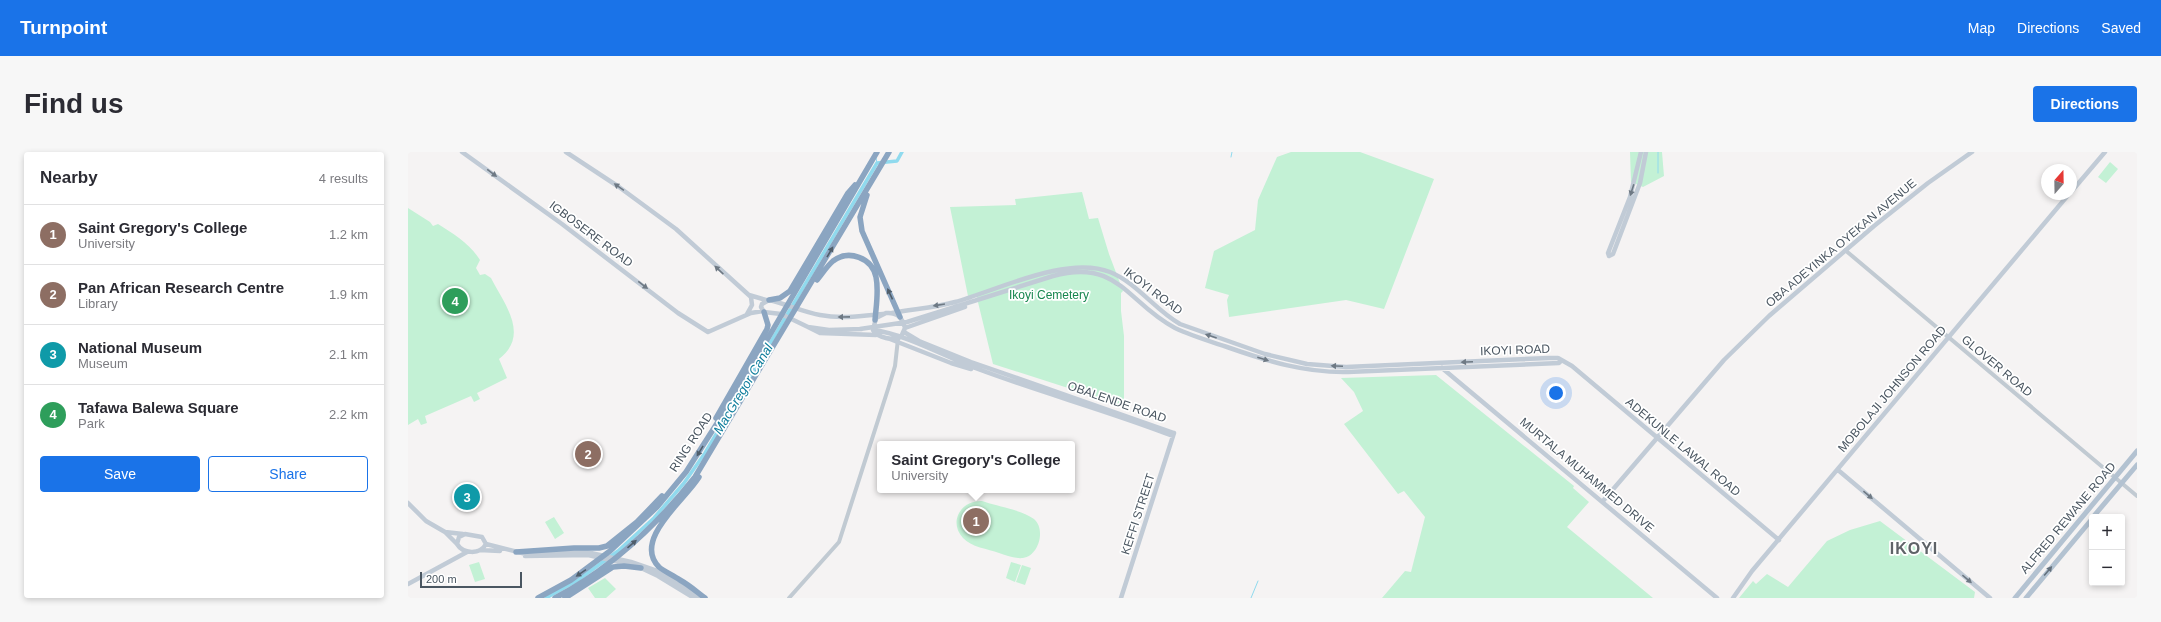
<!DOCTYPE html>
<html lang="en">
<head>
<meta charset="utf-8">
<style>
  :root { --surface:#fff; --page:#f7f7f7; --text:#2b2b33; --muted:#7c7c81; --line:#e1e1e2; --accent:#1a73e8 }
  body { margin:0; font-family:Helvetica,sans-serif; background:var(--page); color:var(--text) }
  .controls { position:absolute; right:12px; bottom:12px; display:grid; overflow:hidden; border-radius:4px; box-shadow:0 2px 6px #0003 }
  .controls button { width:36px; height:36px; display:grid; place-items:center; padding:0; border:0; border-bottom:1px solid var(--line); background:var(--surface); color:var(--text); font:20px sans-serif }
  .compass { position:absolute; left:1633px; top:12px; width:36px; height:36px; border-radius:50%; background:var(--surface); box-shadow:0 2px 6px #0003; rotate:20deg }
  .scale { position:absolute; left:12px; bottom:10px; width:102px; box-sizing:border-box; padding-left:4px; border:2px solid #4a5661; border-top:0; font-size:11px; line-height:14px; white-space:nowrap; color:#4a5661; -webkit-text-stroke:3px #fff; paint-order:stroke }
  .you { position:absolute; left:1148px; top:241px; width:14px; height:14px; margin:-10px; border:3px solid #fff; border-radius:50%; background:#1a73e8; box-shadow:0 0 0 6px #1a73e833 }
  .badge { display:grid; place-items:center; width:26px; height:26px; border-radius:50%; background:var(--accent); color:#fff; font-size:13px; font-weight:700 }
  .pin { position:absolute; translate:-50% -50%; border:2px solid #fff; box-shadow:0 1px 4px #0006 }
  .popup { position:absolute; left:469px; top:289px; width:198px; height:52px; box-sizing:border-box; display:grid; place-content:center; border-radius:4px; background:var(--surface); filter:drop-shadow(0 1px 3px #0005); font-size:13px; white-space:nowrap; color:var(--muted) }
  .popup b { font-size:15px; color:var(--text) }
  .popup::after { content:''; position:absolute; left:50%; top:100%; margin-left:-8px; border:8px solid transparent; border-top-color:var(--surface) }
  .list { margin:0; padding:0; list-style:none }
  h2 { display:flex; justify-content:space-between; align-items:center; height:52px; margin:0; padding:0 16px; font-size:17px }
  h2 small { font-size:13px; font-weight:400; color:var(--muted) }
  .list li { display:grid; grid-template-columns:26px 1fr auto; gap:12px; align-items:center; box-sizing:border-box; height:60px; padding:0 16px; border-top:1px solid var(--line) }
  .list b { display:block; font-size:15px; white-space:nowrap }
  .list p { margin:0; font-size:13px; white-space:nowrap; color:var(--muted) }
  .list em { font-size:13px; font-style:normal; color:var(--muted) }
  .actions { display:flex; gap:8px; padding:12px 16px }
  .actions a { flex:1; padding:9px 0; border:1px solid var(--accent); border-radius:4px; text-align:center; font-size:14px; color:var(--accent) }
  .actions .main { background:var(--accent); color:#fff }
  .map { position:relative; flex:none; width:1729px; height:446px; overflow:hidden; border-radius:4px }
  header { display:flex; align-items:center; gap:24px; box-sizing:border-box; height:56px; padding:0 20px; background:var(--accent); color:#fff }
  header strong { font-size:19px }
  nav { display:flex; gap:22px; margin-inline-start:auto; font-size:14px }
  .intro { display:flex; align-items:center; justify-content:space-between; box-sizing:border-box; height:96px; padding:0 24px }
  h1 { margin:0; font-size:28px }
  .button { padding:10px 18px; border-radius:4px; background:var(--accent); color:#fff; font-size:14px; font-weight:700 }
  main { display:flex; gap:24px; padding:0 24px }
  aside { flex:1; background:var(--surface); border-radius:4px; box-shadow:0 2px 6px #0003 }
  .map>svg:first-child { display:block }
</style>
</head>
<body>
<header>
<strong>Turnpoint</strong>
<nav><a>Map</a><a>Directions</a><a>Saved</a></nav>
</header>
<div class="intro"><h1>Find us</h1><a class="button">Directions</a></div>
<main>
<aside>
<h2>Nearby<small>4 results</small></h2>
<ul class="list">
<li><span class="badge" style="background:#8d6e63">1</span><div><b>Saint Gregory's College</b><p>University</p></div><em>1.2 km</em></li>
<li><span class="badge" style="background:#8d6e63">2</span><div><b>Pan African Research Centre</b><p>Library</p></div><em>1.9 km</em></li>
<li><span class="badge" style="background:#0f9aa8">3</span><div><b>National Museum</b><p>Museum</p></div><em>2.1 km</em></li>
<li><span class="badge" style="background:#2e9e5b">4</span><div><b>Tafawa Balewa Square</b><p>Park</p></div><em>2.2 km</em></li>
</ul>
<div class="actions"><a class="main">Save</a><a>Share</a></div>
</aside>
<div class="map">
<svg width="1729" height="446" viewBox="0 0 1729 446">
  <rect width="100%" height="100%" fill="#f5f3f3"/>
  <!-- green -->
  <path fill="#c3f1d5" d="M883,0H952L1026,27L976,157L938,148L821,165L819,148L821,143L797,136L806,99L847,78L850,48L869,5Z
    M1222,0H1254L1256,24L1235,35L1223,30Z
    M1702,10L1710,17L1698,31L1690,25Z
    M674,40L681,67L690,66L701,102L715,139L713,141V159L716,184V254L585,212L568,142L560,144L542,55L608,53L607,47Z
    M0,56L22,70L25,74L30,72C46,82 62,92 72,108L68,116L72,123L77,122L83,126C97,153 122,183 91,207L99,226L69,241L72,247L66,250L63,244L17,264L19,271L13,273L10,267L0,273Z
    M1028,223L1166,334L1165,336L1181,350L1159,375L1245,446H974L997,419L1003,420L1017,365L996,339L990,342L936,272L955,259L946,240L933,226Z
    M574,349C588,354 614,358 626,367C638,377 631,404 615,406C607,407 598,403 591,401C580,397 563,395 555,386C540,370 553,348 574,349Z
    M146,365L156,381L147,387L137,370Z
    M1472,369L1567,440L1566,446H1331L1345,429L1348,432L1359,422L1380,435L1419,389L1442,378Z
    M71,410L77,427L67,430L61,413Z
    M603,410L613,413L607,430L598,426Z
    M614,413L623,416L617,433L608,430Z
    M197,426L208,437L198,446H187L180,436Z"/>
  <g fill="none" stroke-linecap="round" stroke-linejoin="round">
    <!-- stream -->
    <path stroke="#90daee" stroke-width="1" d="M1250,0V21
      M823,5L824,0
      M468,6L469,11
      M843,446L850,429"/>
    <!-- canal -->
    <path stroke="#90daee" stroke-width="3.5" d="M138,446L170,428L210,399L246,366L276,331L297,301L469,11L489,9L494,0"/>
    <!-- tertiary -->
    <path stroke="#c1cad2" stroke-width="4" d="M1437,98L1729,344
      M381,446L431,390L481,234L487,214L490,187"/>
    <!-- secondary -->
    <path stroke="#c1cbd6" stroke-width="4.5" d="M54,0L154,72L270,161L300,180L343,161L355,159
      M158,0L211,35L268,77L343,145L344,153L339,162
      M1233,0L1222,45L1200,101L1201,104L1205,102L1232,31L1238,0
      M1663,40L1697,0
      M341,143L358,148
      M478,161C489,160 494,165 497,176L493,185C485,189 470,186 465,178L468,166Z
      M484,161C504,157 526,156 547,150C590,138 659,103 702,120C729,131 747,158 772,172L857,202L899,212L938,215L1141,206H1150L1153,209
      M400,175L412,181L468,183
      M497,176L557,155
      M452,177L499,170L645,124C711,106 719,151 767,176C784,184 801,189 819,195C859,209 897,221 940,220L1151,211L1153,209
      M454,177L421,178L400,175L373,162L356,160L353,155L354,152L361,148C378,152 395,160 412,163C433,167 454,164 475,162
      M465,178C498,182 538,205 570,217C634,241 701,259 765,284L766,281
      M496,180L511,189L563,210L766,281
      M482,187L543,211L563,217
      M1150,206L1164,214L1371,388
      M1034,216L1309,446
      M1430,318L1582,446
      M1195,349L1316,208L1361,164L1466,74L1520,31L1564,0
      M0,351L18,369L37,380L49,392
      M37,380L55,382
      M57,382L74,385L78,392C72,403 55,402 49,392L51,385Z
      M78,392L118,402L174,399L223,410L252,420L292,446
      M72,398L92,399
      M117,404L180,403L220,412
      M231,415L250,424L286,446
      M0,432L59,400
      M713,446L765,284
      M1325,446L1344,419L1661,42"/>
    <!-- primary -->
    <path stroke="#b3c2d1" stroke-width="5" d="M1685,365L1729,313
      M1607,446L1729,299
      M1618,446L1684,367"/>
    <!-- motorway -->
    <path stroke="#8ba5c1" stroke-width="5.5" d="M459,43L452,65L454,79L492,165
      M409,128C414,122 419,114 425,109C441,97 464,106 468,125C471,139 468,155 467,168
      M361,148L372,146L382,139L440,41L447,33
      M308,266L359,177L360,173L356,160
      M291,325C277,348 224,388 251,415C257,420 265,423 272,428C281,433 289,440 297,446
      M108,400L166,396H191L199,394L229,370L254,344
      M130,446L163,428L202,399L249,355L278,320L322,251L469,0
      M147,446C202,417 249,373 287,325L481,0
      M157,446L205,415L216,414L233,416"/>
  </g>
  <!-- one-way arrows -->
  <defs><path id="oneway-solid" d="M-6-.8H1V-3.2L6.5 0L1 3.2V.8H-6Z"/></defs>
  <g fill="#6e7984">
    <use href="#oneway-solid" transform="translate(84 21) rotate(37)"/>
    <use href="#oneway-solid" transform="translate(211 35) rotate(-145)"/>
    <use href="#oneway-solid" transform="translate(1224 38) rotate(108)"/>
    <use href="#oneway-solid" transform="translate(311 118) rotate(-137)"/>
    <use href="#oneway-solid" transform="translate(235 133) rotate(38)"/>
    <use href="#oneway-solid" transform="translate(531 153) rotate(171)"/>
    <use href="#oneway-solid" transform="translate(436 165) rotate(179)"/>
    <use href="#oneway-solid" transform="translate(803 184) rotate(-161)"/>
    <use href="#oneway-solid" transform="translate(855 207) rotate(18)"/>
    <use href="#oneway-solid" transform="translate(1059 210) rotate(177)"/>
    <use href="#oneway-solid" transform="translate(929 214) rotate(-178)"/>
    <use href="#oneway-solid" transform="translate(1460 343) rotate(40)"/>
    <use href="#oneway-solid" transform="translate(1559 427) rotate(40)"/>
  </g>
  <g fill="#505e6b">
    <use href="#oneway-solid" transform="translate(422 100) rotate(-60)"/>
    <use href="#oneway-solid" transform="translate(482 142) rotate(-115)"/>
    <use href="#oneway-solid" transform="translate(292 299) rotate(121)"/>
    <use href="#oneway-solid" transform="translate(224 392) rotate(-41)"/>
    <use href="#oneway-solid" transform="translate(173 421) rotate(146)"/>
  </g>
  <use fill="#64717d" href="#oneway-solid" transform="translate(1640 419) rotate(-50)"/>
  <g text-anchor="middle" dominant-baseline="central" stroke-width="3.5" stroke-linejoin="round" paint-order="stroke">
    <!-- street labels -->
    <g font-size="12" fill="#4a5661" stroke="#fff">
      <text transform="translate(183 82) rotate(37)">IGBOSERE ROAD</text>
      <text transform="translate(1433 91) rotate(-40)">OBA ADEYINKA OYEKAN AVENUE</text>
      <text transform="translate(745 139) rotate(37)">IKOYI ROAD</text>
      <text transform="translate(1107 198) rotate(-2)">IKOYI ROAD</text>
      <text transform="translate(1589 214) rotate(40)">GLOVER ROAD</text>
      <text transform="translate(1484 237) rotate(-50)">MOBOLAJI JOHNSON ROAD</text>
      <text transform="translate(709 250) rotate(19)">OBALENDE ROAD</text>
      <text transform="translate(283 290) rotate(-57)">RING ROAD</text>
      <text transform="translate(1275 295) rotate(40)">ADEKUNLE LAWAL ROAD</text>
      <text transform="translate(1179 323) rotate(40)">MURTALA MUHAMMED DRIVE</text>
      <text transform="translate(730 362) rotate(-72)">KEFFI STREET</text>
      <text transform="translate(1660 366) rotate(-50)">ALFRED REWANE ROAD</text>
    </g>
    <!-- park labels -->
    <g font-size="12" fill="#17864f" stroke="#fff">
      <text x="641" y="143">Ikoyi Cemetery</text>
    </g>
    <!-- water labels -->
    <g font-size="13" font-style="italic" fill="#0c7c9b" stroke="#fff">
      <text transform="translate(335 237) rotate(-59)">MacGregor Canal</text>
    </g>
    <!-- district labels -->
    <g font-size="16" font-weight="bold" letter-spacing="1" fill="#5f6368" stroke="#fff">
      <text x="1506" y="396">IKOYI</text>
    </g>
  </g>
</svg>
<div class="controls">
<button>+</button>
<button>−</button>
</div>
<svg class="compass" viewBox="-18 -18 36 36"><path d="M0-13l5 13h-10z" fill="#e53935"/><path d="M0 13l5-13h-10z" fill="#7c7c81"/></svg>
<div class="scale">200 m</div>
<div class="you"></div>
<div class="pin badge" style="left:568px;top:369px;background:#8d6e63">1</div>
<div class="popup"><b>Saint Gregory's College</b>University</div>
<div class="pin badge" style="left:180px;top:302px;background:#8d6e63">2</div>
<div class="pin badge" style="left:59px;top:345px;background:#0f9aa8">3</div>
<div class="pin badge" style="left:47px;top:149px;background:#2e9e5b">4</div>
</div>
</main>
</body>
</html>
